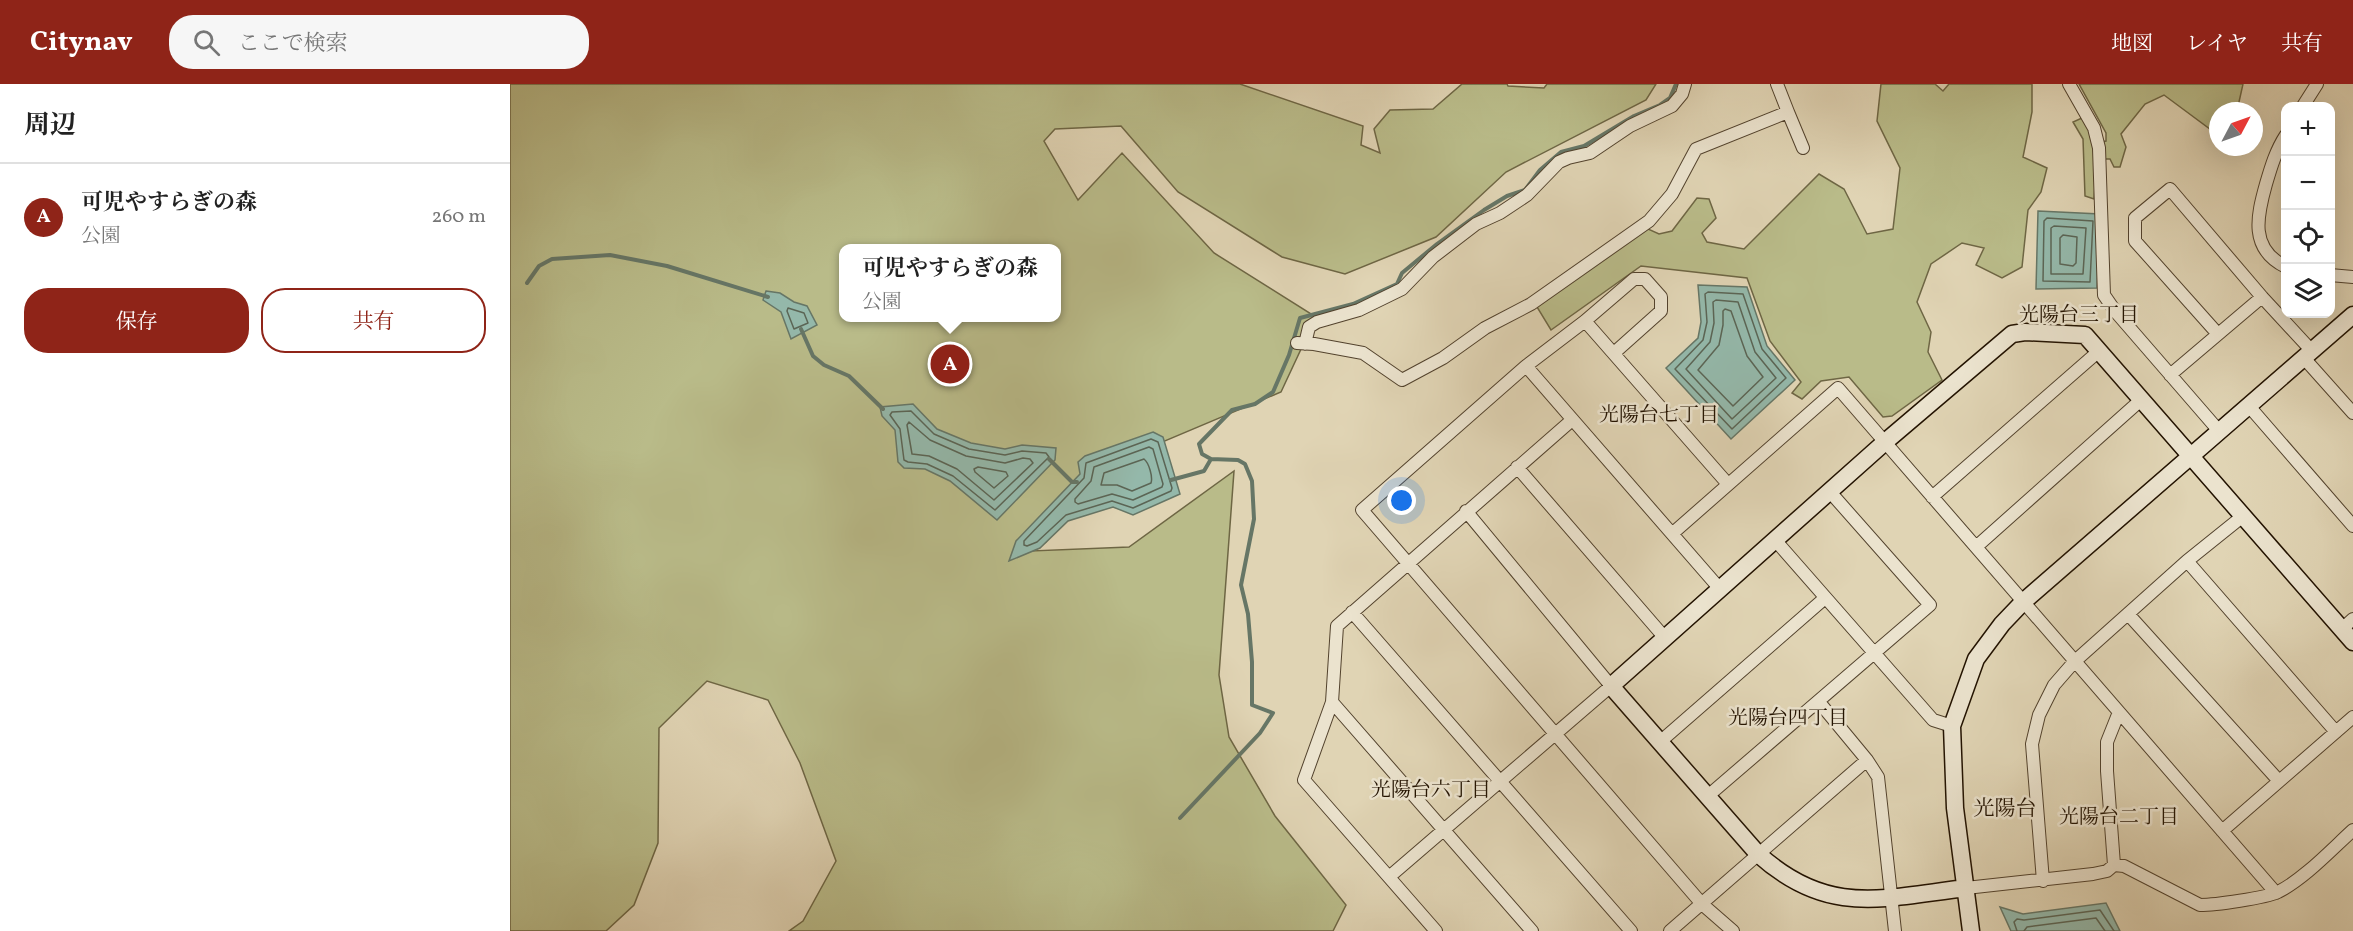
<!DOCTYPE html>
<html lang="ja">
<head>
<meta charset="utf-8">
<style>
  :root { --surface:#fff; --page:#f6f6f6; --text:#222; --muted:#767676; --line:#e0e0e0; --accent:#8f2418 }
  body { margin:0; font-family:Vollkorn,"Noto Serif JP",serif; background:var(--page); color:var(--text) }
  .controls { position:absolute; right:18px; top:18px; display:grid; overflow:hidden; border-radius:12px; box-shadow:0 6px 24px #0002 }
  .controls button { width:54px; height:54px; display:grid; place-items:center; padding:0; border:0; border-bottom:2px solid var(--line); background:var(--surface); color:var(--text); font:30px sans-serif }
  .compass { position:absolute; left:1699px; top:18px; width:54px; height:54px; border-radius:50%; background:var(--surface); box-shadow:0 6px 24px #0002; rotate:49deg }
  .you { position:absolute; left:892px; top:417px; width:21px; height:21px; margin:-15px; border:4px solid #fff; border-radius:50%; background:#1a73e8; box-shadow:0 0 0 9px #1a73e833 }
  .badge { display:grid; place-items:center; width:39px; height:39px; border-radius:50%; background:var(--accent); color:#fff; font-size:20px; font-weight:700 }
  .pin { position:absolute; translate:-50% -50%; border:3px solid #fff; box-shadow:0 2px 6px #0006 }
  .popup { position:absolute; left:329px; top:160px; width:222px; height:78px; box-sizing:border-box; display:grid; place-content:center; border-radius:12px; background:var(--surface); filter:drop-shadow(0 2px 4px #0005); font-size:20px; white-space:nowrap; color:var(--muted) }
  .popup b { font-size:22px; color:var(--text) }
  .popup::after { content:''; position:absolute; left:50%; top:100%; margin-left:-12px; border:12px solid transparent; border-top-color:var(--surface) }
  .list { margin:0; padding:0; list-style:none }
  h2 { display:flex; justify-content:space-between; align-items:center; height:78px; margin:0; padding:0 24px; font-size:26px }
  h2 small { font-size:20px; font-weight:400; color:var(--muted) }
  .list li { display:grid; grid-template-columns:39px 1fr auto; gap:18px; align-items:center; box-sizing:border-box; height:108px; padding:0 24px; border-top:2px solid var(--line) }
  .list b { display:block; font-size:22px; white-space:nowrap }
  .list p { margin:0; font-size:20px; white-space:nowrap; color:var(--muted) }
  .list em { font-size:20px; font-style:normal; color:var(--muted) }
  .actions { display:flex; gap:12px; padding:18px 24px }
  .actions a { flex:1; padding:14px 0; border:2px solid var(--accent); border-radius:24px; text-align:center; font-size:21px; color:var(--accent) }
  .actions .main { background:var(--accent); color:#fff }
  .icon { flex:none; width:33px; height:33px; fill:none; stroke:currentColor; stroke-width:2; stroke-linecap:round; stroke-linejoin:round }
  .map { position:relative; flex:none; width:1843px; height:847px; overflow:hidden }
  header { display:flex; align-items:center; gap:36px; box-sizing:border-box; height:84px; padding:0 30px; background:var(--accent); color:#fff }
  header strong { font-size:28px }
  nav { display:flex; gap:33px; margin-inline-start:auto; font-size:21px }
  .search { width:420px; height:54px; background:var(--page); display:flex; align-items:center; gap:15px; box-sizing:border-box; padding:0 21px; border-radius:24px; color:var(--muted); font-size:22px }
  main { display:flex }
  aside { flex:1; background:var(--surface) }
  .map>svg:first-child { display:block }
</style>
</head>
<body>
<header>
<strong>Citynav</strong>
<div class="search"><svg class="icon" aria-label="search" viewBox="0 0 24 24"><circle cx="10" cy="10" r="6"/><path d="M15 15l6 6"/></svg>ここで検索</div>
<nav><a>地図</a><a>レイヤ</a><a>共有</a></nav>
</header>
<main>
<aside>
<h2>周辺<small></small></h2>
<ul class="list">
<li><span class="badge">A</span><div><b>可児やすらぎの森</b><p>公園</p></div><em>260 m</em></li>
</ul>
<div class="actions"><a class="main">保存</a><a>共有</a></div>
</aside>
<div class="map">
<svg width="1843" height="847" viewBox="0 0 1843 847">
  <rect width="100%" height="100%" fill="#e0d4b4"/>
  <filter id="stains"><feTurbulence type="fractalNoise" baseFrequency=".00333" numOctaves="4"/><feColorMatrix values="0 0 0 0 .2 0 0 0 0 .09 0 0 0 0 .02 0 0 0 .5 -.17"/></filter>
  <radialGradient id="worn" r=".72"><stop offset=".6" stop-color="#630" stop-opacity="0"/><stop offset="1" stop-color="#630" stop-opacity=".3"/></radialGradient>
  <!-- green -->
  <path fill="#b9bb89" stroke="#6e6644" stroke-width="1.5" fill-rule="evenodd" d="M0,0H730L853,42L851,61L870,69L864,45L880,26L923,25L952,0H997L998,2L1034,4L1037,0H1146L1136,16L996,88L926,153L835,190L772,173L668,108L611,42L545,45L534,57L568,116L612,69L704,169L806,233L771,308L581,388L536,458L522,467L619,463L724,387L709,591L719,653L765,732L836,821L823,847H279L293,837L326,777L290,679L258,616L197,597L149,644L148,759L124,821L96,847H0ZM334,164H546V234H334Z
    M1371,0H1425L1433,7L1439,0H1522V28L1513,73L1537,84L1531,108L1518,126L1512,183L1492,194L1466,181L1474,164L1452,159L1421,180L1407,218L1421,248L1418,268L1432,296L1382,332L1373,333L1339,293L1311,297L1292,315L1282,309L1291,298L1260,257L1237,194L1131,182L1041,246L1027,223L1136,144L1149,150L1162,147L1187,114L1199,115L1206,134L1192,149L1197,158L1234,165L1309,90L1334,105L1357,150L1383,145L1390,84L1367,37Z
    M1569,0H1733L1727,27H1708V51L1654,11L1635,20L1611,50L1616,63L1610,83H1604L1600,75H1587L1584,115L1575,112L1573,55L1563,38L1574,33L1585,59L1596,57V49Z"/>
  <!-- water -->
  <path fill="#94b8aa" stroke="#667666" stroke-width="1.5" d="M1528,127L1590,130L1587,204L1526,205Z
    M1188,201L1237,203L1257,262L1285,296L1221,355L1156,284L1188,254L1191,238Z
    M256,207L270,209L284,218L297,222L307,241L281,255L271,228L253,216Z
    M403,320L427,345L461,359L495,365L512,361L546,364L545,376L487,436L440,397L415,385L394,384L388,378L385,346L372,332L370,323Z
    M643,348L653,353L670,410L623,431L603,423L558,437L530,464L499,477L506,457L570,390L568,378L575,372Z
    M1596,819L1610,847H1501L1490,823L1513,830Z"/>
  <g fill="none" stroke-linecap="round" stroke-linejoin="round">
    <!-- shore -->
    <path stroke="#5b6555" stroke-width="1.5" d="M1537,134L1583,137L1580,198L1533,197L1534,137Z
      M1544,142L1576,144L1573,190H1541V144Z
      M1553,151L1567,153L1566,179L1563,182L1550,180V154Z
      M1198,208L1233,210L1252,265L1276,294L1222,345L1165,285L1193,256L1197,238L1195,210Z
      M1206,216L1228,218L1245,268L1266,294L1222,335L1176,285L1200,258L1204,239L1203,218Z
      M278,224L294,229L298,239L284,245L277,227Z
      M1215,225L1221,227L1237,272L1253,293L1223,322L1188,286L1209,261L1213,241V227Z
      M401,327L424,350L459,365L495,371L512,367L536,369L539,373L485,426L443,392L417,380L398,378L394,376L390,345L380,331L382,328Z
      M399,338L420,356L456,372L495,379L513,374L520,375L523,379L484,416L447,385L419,372L402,370L397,341Z
      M641,355L648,358L662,404L661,407L623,424L602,417L556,431L527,458L517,462L514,461V457L574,394L576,379Z
      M639,363L643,365L653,400L652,403L623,416L602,410L568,420L565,418V415L581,397L584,383Z
      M634,375C639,379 643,393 641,399L622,407L607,401H591L594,389Z
      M468,383L496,388L498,392L484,404L465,388L464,385Z
      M1507,847L1504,838L1507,835L1514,836L1590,826L1604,847
      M1514,847L1517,843L1586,834L1595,847"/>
    <!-- stream -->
    <path stroke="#667666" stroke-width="4" d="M17,199L29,182L42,175L100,171L157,182L258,213
      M291,245L303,272L314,281L339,292L373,325
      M539,375L562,398H567
      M661,396L694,387L701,375
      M670,734L750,649L763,629L742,621V578L738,530L731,501L744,435L742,397L735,380L728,376L701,375L692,370L689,360L722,326L745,320L763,308L779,271L790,234L843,220L887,200L892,189L927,160L974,126L997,112L1015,106L1030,86L1051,68L1074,62L1124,32L1150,21L1160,14L1166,0"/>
    <!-- street casing -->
    <g stroke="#52422d" stroke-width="14">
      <path id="street" d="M1559,0L1584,44L1589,64L1594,211L1605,227L1709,347
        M1793,22L1807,0
        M1278,28L1293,64
        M1776,51C1766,66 1761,83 1756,100C1747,132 1739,165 1776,183
        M1820,191L1843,193
        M1075,237L1217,399
        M1707,249L1625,157V134L1660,105L1752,213L1801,266
        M787,259L804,260L853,269L892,296L933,274L975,244L1021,220L1139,137L1162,110L1186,65L1278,28L1267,0
        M795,260L799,243L807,238L849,226L892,205L923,173L966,140L990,129L1017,111L1049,78L1058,74L1080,69L1120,42L1162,22L1172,10L1175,0
        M1104,269L1151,227V213L1135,195H1124L1075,237L1016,282L852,426L1192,820L1223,847
        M1793,273L1843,329
        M1016,282L1210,505
        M1660,291L1752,213
        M1738,321L1843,442
        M1007,383L1155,554
        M1422,413L1589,267
        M1163,449L1328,304L1766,809
        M1266,457L1423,636L1442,642
        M1466,463L1632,315
        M1677,477L1826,648
        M842,528L1121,847
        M1618,530L1769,697
        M1832,545L1843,535
        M822,618L1022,847
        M1309,618L1357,676L1368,693L1385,847
        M1151,657L1315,514
        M1199,711L1420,521L1321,409
        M1712,747L1843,633
        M1604,781L1597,687V658L1609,628
        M879,793L1101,602L956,427
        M1533,797L1522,660L1529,631L1544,601L1564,578L1677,477L1733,432
        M1456,804L1583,790L1597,787L1604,781L1614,782L1690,821C1705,821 1755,814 1768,808C1794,795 1821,766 1843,746
        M926,847L794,696L822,618L827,542L1062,336
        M1160,847L1357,676"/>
    </g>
    <!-- secondary casing -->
    <g stroke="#221200" stroke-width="19">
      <path id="secondary" d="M1456,804C1372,814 1318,833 1248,770L1101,602L1375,358L1502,250L1515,248L1575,251L1843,558
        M1461,847L1445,724L1442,642L1466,575L1492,540L1513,518L1843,231"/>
    </g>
    <!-- street -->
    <use href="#street" stroke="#ebe3ce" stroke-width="12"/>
    <!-- secondary -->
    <use href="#secondary" stroke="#ebe3ce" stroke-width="16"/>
  </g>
  <g text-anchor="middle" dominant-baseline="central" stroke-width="5" stroke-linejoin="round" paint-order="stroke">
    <!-- neighbourhood labels -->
    <g font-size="20" fill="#221200" stroke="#ebe3ce">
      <text x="1569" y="232">光陽台三丁目</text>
      <text x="1149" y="332">光陽台七丁目</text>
      <text x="1278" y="635">光陽台四丁目</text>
      <text x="921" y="707">光陽台六丁目</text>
      <text x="1609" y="734">光陽台二丁目</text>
    </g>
    <!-- quarter labels -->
    <g font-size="21" fill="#221200" stroke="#ebe3ce">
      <text x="1495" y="725">光陽台</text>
    </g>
  </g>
  <rect width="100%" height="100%" filter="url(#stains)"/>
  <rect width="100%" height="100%" fill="url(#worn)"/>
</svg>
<div class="controls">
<button>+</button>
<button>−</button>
<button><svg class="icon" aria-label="locate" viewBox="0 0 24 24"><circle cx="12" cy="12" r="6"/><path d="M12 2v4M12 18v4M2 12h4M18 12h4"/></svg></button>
<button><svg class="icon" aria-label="layers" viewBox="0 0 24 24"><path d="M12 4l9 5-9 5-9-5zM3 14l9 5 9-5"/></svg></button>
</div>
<svg class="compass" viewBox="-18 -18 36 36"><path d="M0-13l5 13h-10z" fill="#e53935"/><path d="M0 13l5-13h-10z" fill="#767676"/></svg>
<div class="you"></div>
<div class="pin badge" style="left:440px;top:280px">A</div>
<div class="popup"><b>可児やすらぎの森</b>公園</div>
</div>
</main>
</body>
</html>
